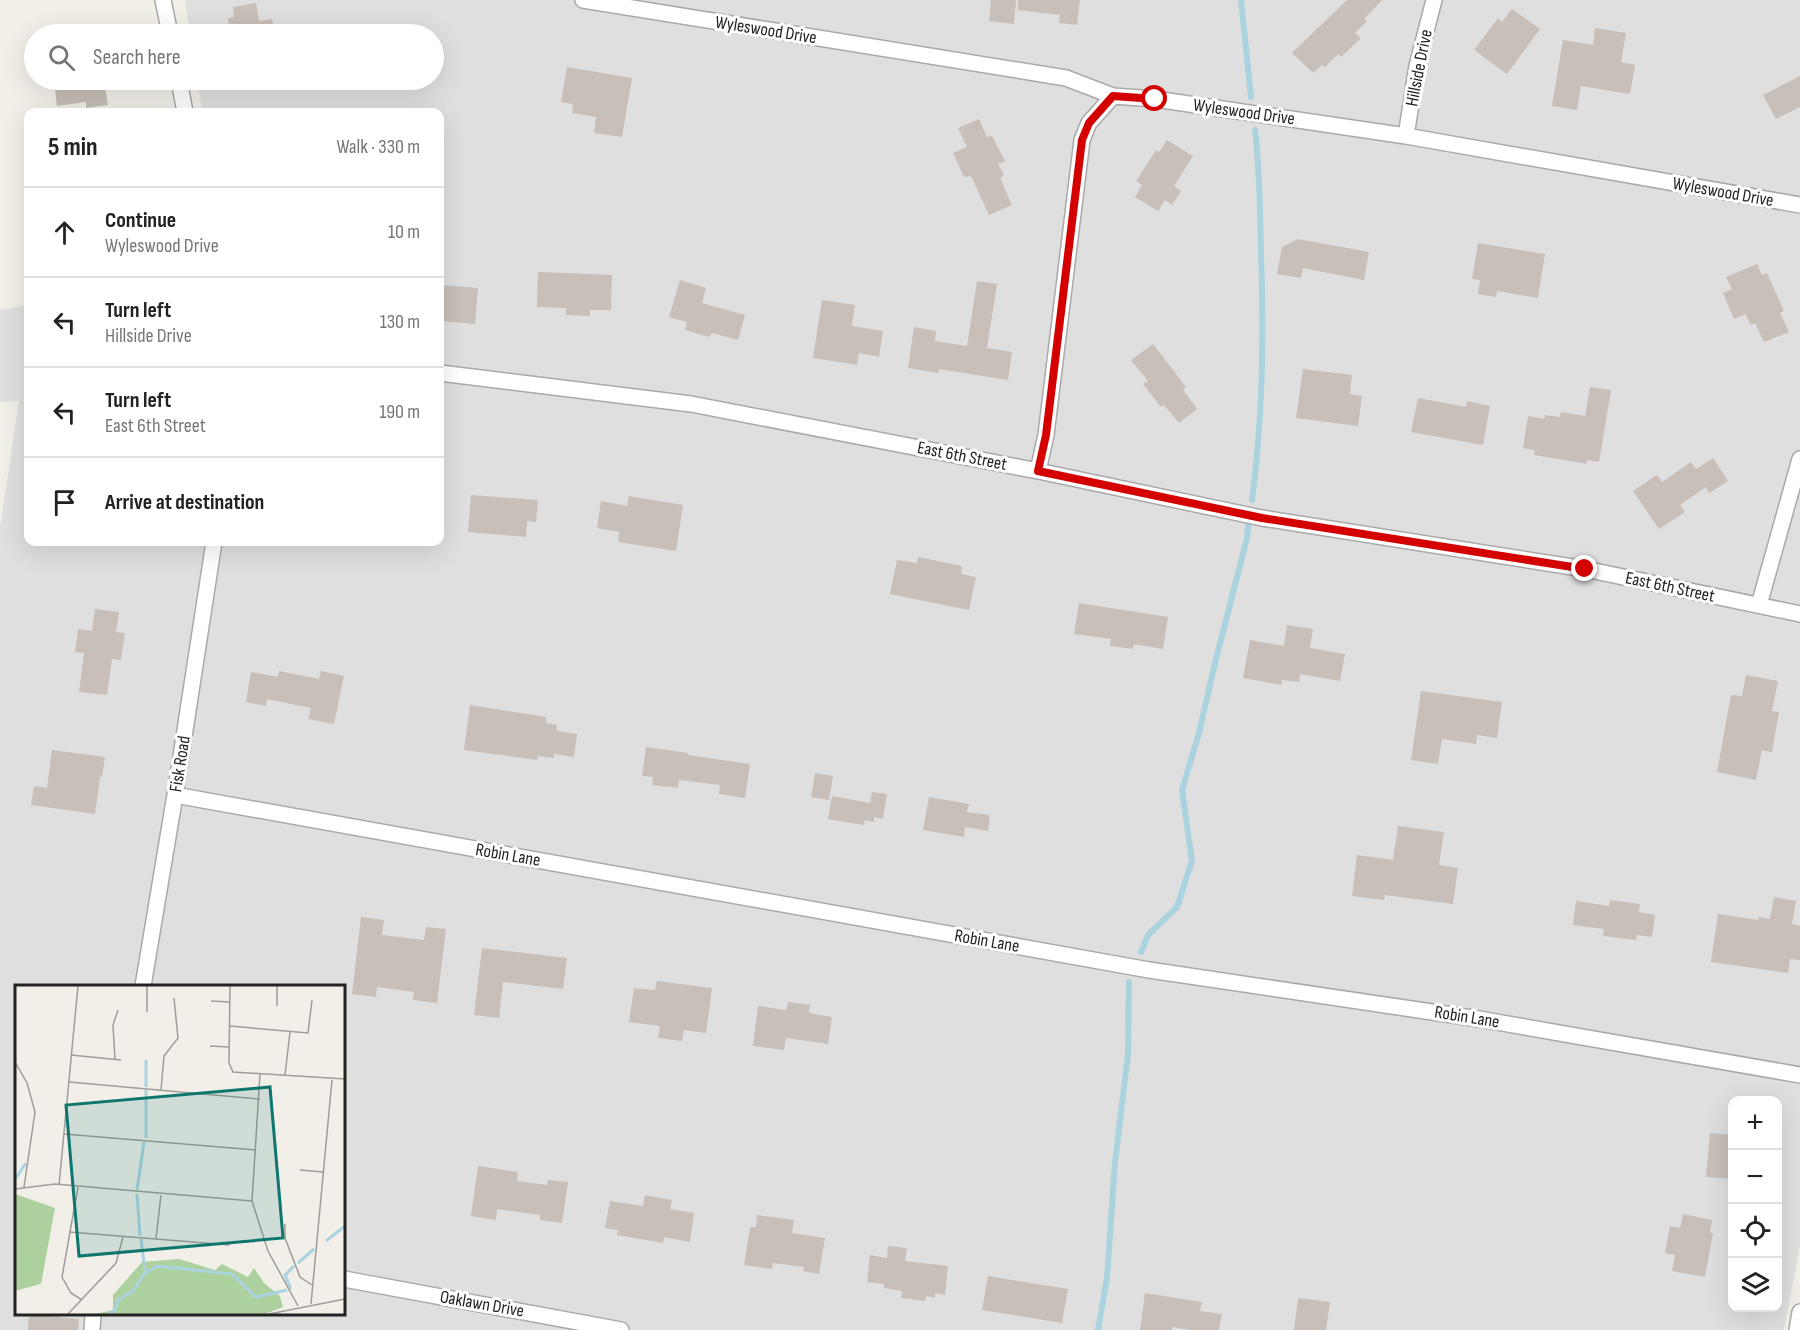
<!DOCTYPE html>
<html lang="en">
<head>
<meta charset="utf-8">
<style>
  :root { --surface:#fff; --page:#f2f2f2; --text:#222; --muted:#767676; --line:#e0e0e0 }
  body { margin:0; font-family:"Sofia Sans Condensed",sans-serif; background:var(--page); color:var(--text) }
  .controls { position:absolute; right:18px; bottom:18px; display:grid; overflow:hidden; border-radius:12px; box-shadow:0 6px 24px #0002 }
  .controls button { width:54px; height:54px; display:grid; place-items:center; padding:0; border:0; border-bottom:2px solid var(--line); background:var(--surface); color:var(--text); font:30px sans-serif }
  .stop { position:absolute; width:18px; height:18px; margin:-14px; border:4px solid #d40000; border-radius:50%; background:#fff }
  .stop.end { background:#d40000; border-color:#fff; box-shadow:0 2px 6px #0008 }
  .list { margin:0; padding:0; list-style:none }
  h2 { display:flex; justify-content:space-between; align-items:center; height:78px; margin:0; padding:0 24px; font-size:26px }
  h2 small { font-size:20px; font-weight:400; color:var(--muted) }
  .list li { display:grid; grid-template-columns:39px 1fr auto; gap:18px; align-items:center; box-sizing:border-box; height:90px; padding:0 24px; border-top:2px solid var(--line) }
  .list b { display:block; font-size:22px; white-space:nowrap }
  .list p { margin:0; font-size:20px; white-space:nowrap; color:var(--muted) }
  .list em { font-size:20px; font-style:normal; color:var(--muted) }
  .icon { flex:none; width:33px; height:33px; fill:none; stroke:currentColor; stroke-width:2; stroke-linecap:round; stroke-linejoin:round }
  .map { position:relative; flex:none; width:1800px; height:1330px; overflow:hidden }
  .search { position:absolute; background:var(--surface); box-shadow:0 6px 24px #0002; left:24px; top:24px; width:420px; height:66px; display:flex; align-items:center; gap:15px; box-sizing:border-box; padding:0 21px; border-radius:33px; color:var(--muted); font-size:22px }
  .panel { position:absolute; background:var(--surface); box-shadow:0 6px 24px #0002; left:24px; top:108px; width:420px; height:438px; border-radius:12px }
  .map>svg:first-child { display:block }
</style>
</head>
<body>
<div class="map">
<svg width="1800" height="1330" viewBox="0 0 1800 1330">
  <rect width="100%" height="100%" fill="#f2efe9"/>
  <!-- residential -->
  <path fill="#e0dfdf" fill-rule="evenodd" d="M185,0H1800V1246L1784,1330H0V527L19,401L0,402V310L28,305V542H440V112H203L197,80H434V34H190ZM16,986H344V1314H16ZM1732,1100H1778V1308H1732Z"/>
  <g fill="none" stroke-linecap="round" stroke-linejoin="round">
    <!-- stream -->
    <path stroke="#aad3df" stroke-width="6" d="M1241,0L1251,97
      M1252,500C1263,418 1264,335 1261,253C1260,212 1260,171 1255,130
      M1141,952L1148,935L1177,907L1192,861L1182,790L1199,733L1214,667L1247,538L1249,515
      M1098,1330L1107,1278L1115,1162L1128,1054L1129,982"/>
  </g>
  <!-- building -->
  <path fill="#c7bfb8" d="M991,0H1016L1014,24L989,21Z
    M1018,0H1080L1077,25L1059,23L1060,15L1018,10Z
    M1347,0H1382L1364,19L1367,21L1355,33L1361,38L1341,57L1338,54L1325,67L1322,65L1313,73L1292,53Z
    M256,3L259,21L272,19L275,34H230L228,18L234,17L233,7Z
    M1512,9L1540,29L1507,74L1474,50L1498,18L1502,22Z
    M1595,28L1626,33L1621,62L1635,65L1630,94L1581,86L1577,110L1552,106L1563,40L1593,45Z
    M567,67L632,78L622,137L594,133L596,117L572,113L573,104L561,102Z
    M1800,76V107L1776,119L1763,95Z
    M58,80H104L108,105L86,108V102L57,106L55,89L59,88Z
    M979,119L987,137L992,136L1005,161L998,164L1004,175L1000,178L1012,205L989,215L971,176L964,177L953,153L967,147L958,128Z
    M1167,140L1193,156L1174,186L1181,191L1172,205L1165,200L1158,211L1135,197L1142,185L1136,181L1156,150L1159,152Z
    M1298,239L1369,252L1364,280L1303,268L1301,278L1277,274L1282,247Z
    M1478,243L1545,254L1538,298L1497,291L1496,297L1478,294L1480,280L1472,279Z
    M1757,264L1762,275L1767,273L1784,311L1780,313L1789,332L1764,342L1755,323L1750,325L1746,314L1734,319L1723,293L1732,289L1726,277Z
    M538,272L612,275L611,310H590V316L566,315V308L537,307Z
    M680,280L706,288L702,303L745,315L738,340L712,333L709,337L685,330L687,322L669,317Z
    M977,281L997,284L987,348L1012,352L1008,380L939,369L938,373L908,368L914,327L936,331L935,341L967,346Z
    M441,285L478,288L475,324L440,321Z
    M822,300L855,305L852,326L883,331L879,357L859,353L857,365L813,358Z
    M1153,344L1186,387L1183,390L1197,409L1179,423L1164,405L1161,407L1143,384L1148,381L1131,360Z
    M1303,369L1352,375L1350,394L1362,396L1358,426L1296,418Z
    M1590,387L1611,390L1599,462L1587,460V464L1534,455L1535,450L1523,448L1528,416L1544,419L1545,415L1560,417L1561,412L1585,416Z
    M1418,398L1466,407L1467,401L1490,406L1483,445L1411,432Z
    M1713,458L1728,481L1709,493L1706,487L1680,505L1685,512L1659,529L1633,491L1657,475L1662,482L1691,462L1696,469Z
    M471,495L538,500L536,522L527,521L526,537L468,532Z
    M629,496L683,505L676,551L618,542L619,532L597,528L601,501L627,506Z
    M918,557L962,566L961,574L976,577L969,610L890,594L897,560L917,563Z
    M1079,603L1168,617L1163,649L1134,644L1133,649L1110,646L1111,639L1074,634Z
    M95,609L119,612L116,632L125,633L121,660L112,659L107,695L79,692L84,653L75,652L78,629L92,631Z
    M1287,625L1313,629L1310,648L1345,654L1340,681L1300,674L1299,682L1282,680L1281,685L1243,678L1250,640L1284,646Z
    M279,671L319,679L321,671L344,676L334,724L308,719L311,708L267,699L266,706L246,702L251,672L278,677Z
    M1746,675L1778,681L1772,711L1779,712L1772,752L1762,750L1756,780L1717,772L1731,695L1742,696Z
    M1421,691L1502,702L1497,738L1477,735L1476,744L1442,739L1438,764L1411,760Z
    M470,705L546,717V723L557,725V731L577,734L574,757L554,754V758L538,756L537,760L464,750Z
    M646,747L688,753V755L750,764L745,798L719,794L720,785L679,780L678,788L652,785L653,777L642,776Z
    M52,750L105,757L102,777H100L95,814L31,805L34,786L47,788Z
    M815,773L833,776L829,800L811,797Z
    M872,792L887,794L883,819L874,817V822L865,820L864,825L828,819L832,796L870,803Z
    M929,797L969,804L967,812L990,815L988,831L965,827L964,837L923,830Z
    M1398,826L1444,832L1439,865L1458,868L1453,904L1385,895L1384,900L1352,896L1357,855L1393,860Z
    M1774,897L1796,901L1792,924L1800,926V960L1790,959L1788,973L1711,962L1718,914L1758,920L1759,917L1770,919Z
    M1610,900L1640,904L1639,912L1655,915L1652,937L1637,935L1636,940L1603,936L1604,929L1573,925L1576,901L1609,906Z
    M361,917L384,920L382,935L424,940L426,927L446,929L437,1003L413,1000L414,992L377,987L376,997L352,994Z
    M482,948L567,958L563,989L503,982L499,1018L474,1015Z
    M657,981L712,988L706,1033L684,1030L682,1041L658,1038L660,1026L629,1022L634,988L655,990Z
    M788,1002L810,1005L809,1013L832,1017L828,1044L786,1038L784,1050L753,1046L758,1006L786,1010Z
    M1710,1133L1732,1135V1179L1706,1177Z
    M478,1166L518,1172L517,1181L547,1185L548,1180L568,1182L562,1223L540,1220V1215L497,1209L496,1220L471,1216Z
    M645,1195L672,1200L670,1209L694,1213L690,1242L664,1237L663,1243L617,1235L618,1230L605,1228L610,1201L643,1206Z
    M1683,1214L1712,1220L1710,1232L1713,1233L1705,1277L1672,1271L1675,1255L1665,1253L1670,1226L1680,1228Z
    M757,1215L794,1220L792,1233L825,1238L819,1274L803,1271L804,1267L773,1263L772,1269L744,1265L750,1227H756Z
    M888,1246L907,1248L905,1261L948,1266L945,1295L935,1293V1298L926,1296L925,1301L901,1298L902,1291L884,1288V1284L867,1282L870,1255L887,1258Z
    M988,1276L1068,1289L1062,1323L982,1310Z
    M1145,1293L1202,1302L1200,1311L1222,1314L1219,1330H1191L1172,1327V1330H1140Z
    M1298,1298L1330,1302L1326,1330H1294Z
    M29,1314L79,1319L78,1330H28Z"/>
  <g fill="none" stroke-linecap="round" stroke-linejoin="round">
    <!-- street casing -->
    <g stroke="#a9a9a9" stroke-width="18">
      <path id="street" d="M163,0L170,34
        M583,0L1066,78L1113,96L1155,99L1406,136L1800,205
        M179,80L185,112
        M1406,136L1417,66L1434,0
        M440,373L691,404L1038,471L1262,518L1585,569L1800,614
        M1038,471L1046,435L1082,140L1089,123L1113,96
        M1759,605L1800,459
        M175,795L1149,970L1479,1019L1800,1075
        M143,986L175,795L214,542
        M344,1279L621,1330
        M92,1330L93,1314
        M1797,1330L1800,1312"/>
    </g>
    <!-- street -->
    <use href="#street" stroke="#fff" stroke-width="15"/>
  </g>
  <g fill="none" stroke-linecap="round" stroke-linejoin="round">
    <!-- route -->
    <path stroke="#d40000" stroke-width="8" d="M1155,99L1113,96L1089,123L1082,140L1046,435L1038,471L1262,518L1585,569"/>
  </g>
  <g text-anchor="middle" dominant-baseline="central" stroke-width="6" stroke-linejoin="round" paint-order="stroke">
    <!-- street labels -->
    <g font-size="18" fill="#222" stroke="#fff">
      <text transform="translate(766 30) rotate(9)">Wyleswood Drive</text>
      <text transform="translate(1419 68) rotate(-79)">Hillside Drive</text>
      <text transform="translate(1244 112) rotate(8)">Wyleswood Drive</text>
      <text transform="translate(1723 192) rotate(10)">Wyleswood Drive</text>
      <text transform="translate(962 456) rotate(11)">East 6th Street</text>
      <text transform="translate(1670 587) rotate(12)">East 6th Street</text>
      <text transform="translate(180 764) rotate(-81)">Fisk Road</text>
      <text transform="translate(508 855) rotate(10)">Robin Lane</text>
      <text transform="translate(987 941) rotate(10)">Robin Lane</text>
      <text transform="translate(1467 1017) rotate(9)">Robin Lane</text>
      <text transform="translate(482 1304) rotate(10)">Oaklawn Drive</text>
    </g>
  </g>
  <!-- overview -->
  <g transform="translate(15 985)">
    <rect width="330" height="330" fill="#f2efe9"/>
    <path d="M0,209L40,223L26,299L0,306ZM164,274L200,285L207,279L233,292L239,283L249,298L265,311L268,322L250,329H80L98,325V310L127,277Z" fill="#add19e"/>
    <path fill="none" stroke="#aad3df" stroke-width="3" d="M131,75V102M131,153V105M0,194L11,178M122,205L129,157M122,209L125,251M126,254L130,286M311,256L330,241M283,278L299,264M276,304L270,290L279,281M94,329L100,325L103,315L118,306L130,288L143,281L217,289L241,312L272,305"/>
    <path fill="none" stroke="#9f9d99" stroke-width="1.5" d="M215,1L214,78L218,87L330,94M196,16L215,17M262,21V1M132,27V1M215,41L293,48L297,15M195,61L214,62M56,70L106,75M100,74L98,40L103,25M0,77L12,98L20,127L9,202M245,89L237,216L253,266L283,321M270,90L275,47M54,97L245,114M146,105L149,71L163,53L159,13M49,149L241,165M285,185L308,187M44,200L63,1M63,202L47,292L56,308L67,315M0,204L40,199L237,216M270,239V253L285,292L297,300M54,247L215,260M141,253L146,210M296,319L317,95M53,329L101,278L108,252M254,329L330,314"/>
    <path fill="#0f766e" fill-opacity="0.15" stroke="#0f766e" stroke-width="3" d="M255,102L268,253L64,271L51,120Z"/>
    <rect width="330" height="330" fill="none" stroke="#222" stroke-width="3"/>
  </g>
</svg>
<div class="controls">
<button>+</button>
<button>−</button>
<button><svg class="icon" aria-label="locate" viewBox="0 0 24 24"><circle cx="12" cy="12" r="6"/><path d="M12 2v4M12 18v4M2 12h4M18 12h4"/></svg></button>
<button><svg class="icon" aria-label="layers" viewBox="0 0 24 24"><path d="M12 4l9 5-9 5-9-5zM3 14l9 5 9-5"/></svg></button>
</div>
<div class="stop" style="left:1155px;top:99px"></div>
<div class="stop end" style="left:1585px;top:569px"></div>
<div class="search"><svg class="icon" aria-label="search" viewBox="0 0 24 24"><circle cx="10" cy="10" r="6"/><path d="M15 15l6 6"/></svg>Search here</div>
<section class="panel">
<h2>5 min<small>Walk · 330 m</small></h2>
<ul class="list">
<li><svg class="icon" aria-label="ahead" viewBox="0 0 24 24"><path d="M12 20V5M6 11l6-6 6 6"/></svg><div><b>Continue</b><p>Wyleswood Drive</p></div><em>10 m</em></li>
<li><svg class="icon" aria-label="left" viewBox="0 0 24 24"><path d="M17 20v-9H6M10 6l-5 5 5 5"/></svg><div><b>Turn left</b><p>Hillside Drive</p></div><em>130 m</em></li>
<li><svg class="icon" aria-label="left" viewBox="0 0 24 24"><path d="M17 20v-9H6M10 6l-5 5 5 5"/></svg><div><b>Turn left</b><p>East 6th Street</p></div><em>190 m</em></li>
<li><svg class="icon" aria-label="arrive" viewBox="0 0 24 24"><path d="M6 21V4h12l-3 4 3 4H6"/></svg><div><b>Arrive at destination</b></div></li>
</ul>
</section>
</div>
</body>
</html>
